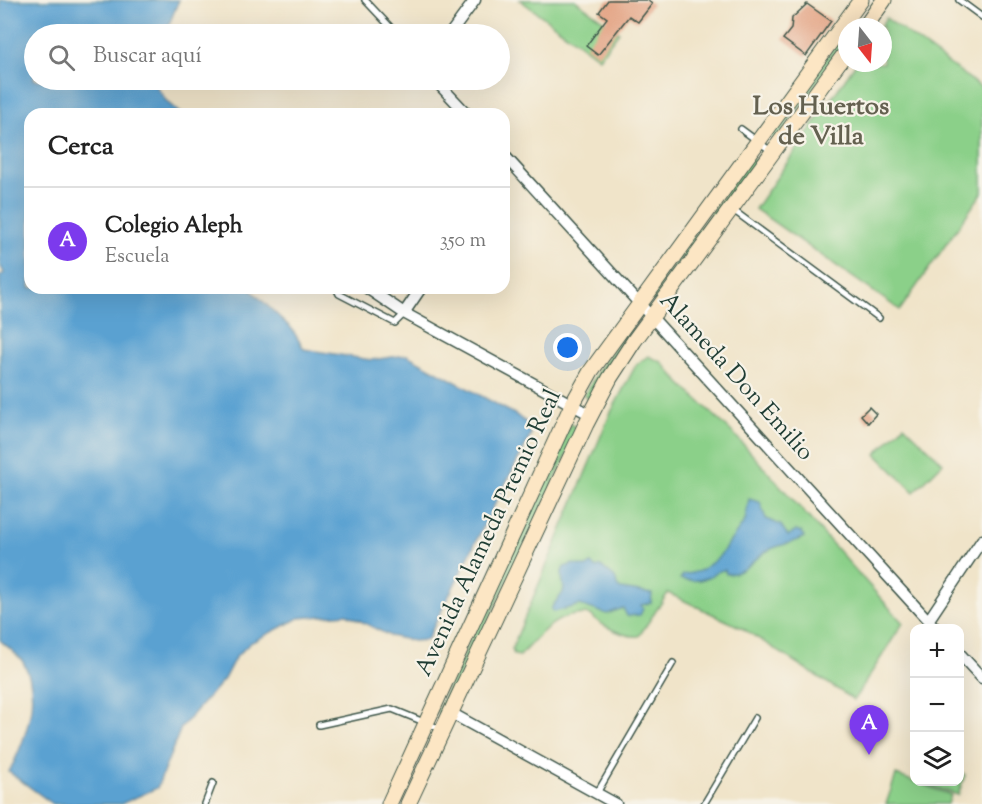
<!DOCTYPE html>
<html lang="es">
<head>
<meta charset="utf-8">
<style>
  :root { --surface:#fff; --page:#f2f2f2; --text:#222; --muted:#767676; --line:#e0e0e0; --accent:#7c3aed }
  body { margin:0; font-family:"Sorts Mill Goudy",serif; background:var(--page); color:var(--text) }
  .controls { position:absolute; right:18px; bottom:18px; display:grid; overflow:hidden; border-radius:12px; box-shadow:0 6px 24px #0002 }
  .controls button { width:54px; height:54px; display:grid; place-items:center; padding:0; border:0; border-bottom:2px solid var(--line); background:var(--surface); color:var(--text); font:30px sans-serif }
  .compass { position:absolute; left:838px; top:18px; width:54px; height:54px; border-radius:50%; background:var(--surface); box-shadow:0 6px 24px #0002; rotate:163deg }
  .you { position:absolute; left:568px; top:348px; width:21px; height:21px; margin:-15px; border:4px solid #fff; border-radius:50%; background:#1a73e8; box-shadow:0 0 0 9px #1a73e833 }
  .badge { display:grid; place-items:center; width:39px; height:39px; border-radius:50%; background:var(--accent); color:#fff; font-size:20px; font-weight:700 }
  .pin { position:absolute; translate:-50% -50px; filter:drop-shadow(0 2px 3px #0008) }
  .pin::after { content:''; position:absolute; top:32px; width:21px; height:18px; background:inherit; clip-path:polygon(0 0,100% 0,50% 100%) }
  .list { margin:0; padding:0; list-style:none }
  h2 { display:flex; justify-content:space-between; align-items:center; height:78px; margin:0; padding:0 24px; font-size:26px }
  h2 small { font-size:20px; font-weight:400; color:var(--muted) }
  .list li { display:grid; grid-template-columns:39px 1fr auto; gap:18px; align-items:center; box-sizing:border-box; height:108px; padding:0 24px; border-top:2px solid var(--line) }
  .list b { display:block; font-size:22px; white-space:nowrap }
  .list p { margin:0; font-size:20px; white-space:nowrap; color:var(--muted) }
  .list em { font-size:20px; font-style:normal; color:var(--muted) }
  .icon { flex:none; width:33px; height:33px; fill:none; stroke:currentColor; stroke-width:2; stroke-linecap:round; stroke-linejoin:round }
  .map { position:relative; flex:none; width:982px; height:804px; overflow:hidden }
  .search { position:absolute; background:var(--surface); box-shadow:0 6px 24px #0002; left:24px; top:24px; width:486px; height:66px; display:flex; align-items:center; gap:15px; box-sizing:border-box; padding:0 21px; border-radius:33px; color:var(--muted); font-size:22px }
  .panel { position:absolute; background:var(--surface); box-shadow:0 6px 24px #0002; left:24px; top:108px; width:486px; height:186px; border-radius:18px }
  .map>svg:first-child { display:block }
</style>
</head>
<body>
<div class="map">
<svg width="982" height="804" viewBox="0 0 982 804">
  <rect width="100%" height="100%" fill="#f7f3e8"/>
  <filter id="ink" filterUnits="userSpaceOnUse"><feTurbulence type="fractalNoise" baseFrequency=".0167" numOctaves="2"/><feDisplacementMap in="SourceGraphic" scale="12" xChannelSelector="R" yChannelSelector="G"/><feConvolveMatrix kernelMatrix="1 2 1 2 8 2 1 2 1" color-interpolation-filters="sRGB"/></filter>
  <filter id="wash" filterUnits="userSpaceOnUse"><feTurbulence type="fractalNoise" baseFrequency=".008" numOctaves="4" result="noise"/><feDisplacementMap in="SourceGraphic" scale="24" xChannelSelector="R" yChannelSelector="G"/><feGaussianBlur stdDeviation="1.35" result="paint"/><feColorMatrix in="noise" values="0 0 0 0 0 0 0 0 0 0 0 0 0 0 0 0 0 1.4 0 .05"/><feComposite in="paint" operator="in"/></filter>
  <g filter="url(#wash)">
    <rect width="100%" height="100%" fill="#f0e4c9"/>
    <!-- green -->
    <path fill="#8bd089" stroke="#55865e" stroke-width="1.5" d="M520,0H575L619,32L599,58Z
      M886,18L982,88V193L900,310L755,209L856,63H883V27H880Z
      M847,28V41L776,141L769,136Z
      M751,158L758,163L657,304L649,298Z
      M630,326L636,330L592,401L584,395L599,370Z
      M648,356L662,362L680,383L734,434L903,623L854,700L742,628L668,593L639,636C626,638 599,625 591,615C559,610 539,634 520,656L514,655L512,649L515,641L610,414L636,365Z
      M570,424L579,429L443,716L437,712Z
      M904,425L943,463L914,492L876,454Z
      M960,773L965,775L958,795L920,782H960Z
      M896,775L951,795L948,804H886Z"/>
    <!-- water -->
    <path fill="#5aa1d1" stroke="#3c6f82" stroke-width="1.5" d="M0,0H179L165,34H34V80H152L167,102L181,114H30V288H249L292,329L304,349L371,360L407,355L516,415L527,423L531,435L486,521L427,640L413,641L390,636L347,614L299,618L250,643L235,658L224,679L181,728L157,788L121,804H53L9,772C25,741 43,696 23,662C18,654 7,647 0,640V276L4,273L0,265Z
      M749,499L760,502L766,519L781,525L788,536L796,530L802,532L804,537C792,544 779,544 767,551C751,561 747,573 726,574L725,570C717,570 714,575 707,578C699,581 689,581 680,579L683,575L700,571L718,558L745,521Z
      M573,564L587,567L591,564L597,568L601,566L615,578L618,587L621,589L652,594L651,603L641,605L643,609L640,615L627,616L623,608L607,614L580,605L554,612L551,609C554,601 560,599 563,592C566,582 558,578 564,567Z"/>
    <g id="blocks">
      <!-- building -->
      <path fill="#e3a383" d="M608,0H647L652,4L638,22L629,16L598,55L586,46L607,18L599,12Z
        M807,4L831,21L806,56L783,39L791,29L792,18Z
        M869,407L876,414L868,423L861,415Z"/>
    </g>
  </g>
  <g filter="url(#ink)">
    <use href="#blocks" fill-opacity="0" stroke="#3e564a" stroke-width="1.5"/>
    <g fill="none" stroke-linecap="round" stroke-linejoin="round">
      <!-- lane casing -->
      <g stroke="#3e564a" stroke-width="8">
        <path id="lane" d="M365,0L397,34
          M959,0L982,17
          M741,129L771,151
          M733,210L879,318
          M336,288L339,294L395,323L404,314
          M319,725L392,709L441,729
          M597,793L673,663
          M205,804L213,783
          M704,804L755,718"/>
      </g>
      <!-- street casing -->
      <g stroke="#3e564a" stroke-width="13">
        <path id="street" d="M450,34L475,0
          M435,80L467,114
          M504,155L935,628
          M367,288L404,313L591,415
          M404,313L421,288
          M928,621L982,540
          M960,654L982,678
          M451,713L616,804"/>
      </g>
      <!-- secondary casing -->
      <g stroke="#3e564a" stroke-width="17">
        <path id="secondary" d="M865,27L884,0
          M389,804L572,405L591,371L861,0
          M408,804L586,424L610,378L634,341L847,51"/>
      </g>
      <!-- lane -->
      <use href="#lane" stroke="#fff" stroke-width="5"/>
      <!-- street -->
      <use href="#street" stroke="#fff" stroke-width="10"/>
      <!-- secondary -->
      <use href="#secondary" stroke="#fce6c4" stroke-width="15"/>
    </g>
  </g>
  <g text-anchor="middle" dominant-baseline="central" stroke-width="4.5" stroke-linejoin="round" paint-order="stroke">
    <!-- street labels -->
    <g font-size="24" fill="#1f3d34" stroke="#f7f3e8">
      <text transform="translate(736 377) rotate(48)">Alameda Don Emilio</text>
      <text transform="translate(489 533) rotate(-65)">Avenida Alameda Premio Real</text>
    </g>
    <!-- neighbourhood labels -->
    <g font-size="26" font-weight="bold" fill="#646150" stroke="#f7f3e8">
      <text x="821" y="107">Los Huertos<tspan x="821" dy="30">de Villa</tspan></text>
    </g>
  </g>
</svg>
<div class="controls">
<button>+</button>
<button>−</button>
<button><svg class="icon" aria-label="layers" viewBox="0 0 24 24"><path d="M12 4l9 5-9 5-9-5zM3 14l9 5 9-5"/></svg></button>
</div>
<svg class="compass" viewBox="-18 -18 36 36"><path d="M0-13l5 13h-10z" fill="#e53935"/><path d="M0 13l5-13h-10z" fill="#767676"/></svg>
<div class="you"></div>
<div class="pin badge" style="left:869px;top:755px">A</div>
<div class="search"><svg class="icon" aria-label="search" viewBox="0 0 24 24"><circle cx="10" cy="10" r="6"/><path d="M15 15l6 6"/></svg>Buscar aquí</div>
<section class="panel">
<h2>Cerca<small></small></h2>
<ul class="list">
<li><span class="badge">A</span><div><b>Colegio Aleph</b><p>Escuela</p></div><em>350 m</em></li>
</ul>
</section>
</div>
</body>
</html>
